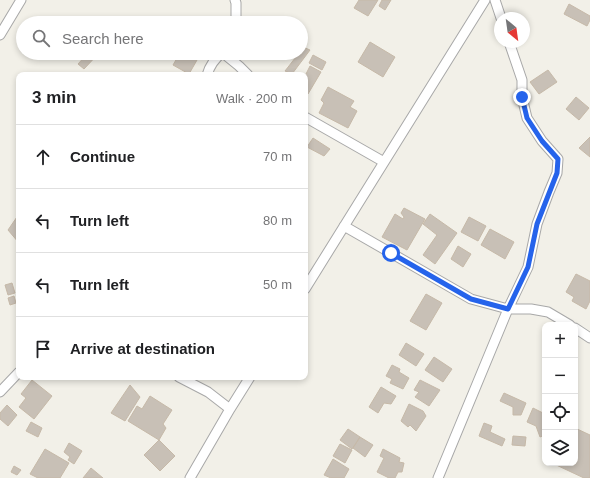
<!DOCTYPE html>
<html lang="en">
<head>
<meta charset="utf-8">
<style>
  :root { --surface:#fff; --page:#f6f6f6; --text:#202124; --muted:#757577; --line:#e0e0e0 }
  body { margin:0; font-family:Helvetica,sans-serif; background:var(--page); color:var(--text) }
  .controls { position:absolute; right:12px; bottom:12px; display:grid; overflow:hidden; border-radius:8px; box-shadow:0 2px 6px #0003 }
  .controls button { width:36px; height:36px; display:grid; place-items:center; padding:0; border:0; border-bottom:1px solid var(--line); background:var(--surface); color:var(--text); font:20px sans-serif }
  .compass { position:absolute; left:494px; top:12px; width:36px; height:36px; border-radius:50%; background:var(--surface); box-shadow:0 2px 6px #0003; rotate:151deg }
  .stop { position:absolute; width:12px; height:12px; margin:-9px; border:3px solid #2563eb; border-radius:50%; background:#fff }
  .stop.end { background:#2563eb; border-color:#fff; box-shadow:0 1px 4px #0008 }
  .list { margin:0; padding:0; list-style:none }
  h2 { display:flex; justify-content:space-between; align-items:center; height:52px; margin:0; padding:0 16px; font-size:17px }
  h2 small { font-size:13px; font-weight:400; color:var(--muted) }
  .list li { display:grid; grid-template-columns:26px 1fr auto; gap:12px; align-items:center; box-sizing:border-box; height:64px; padding:0 16px; border-top:1px solid var(--line) }
  .list b { display:block; font-size:15px; white-space:nowrap }
  .list em { font-size:13px; font-style:normal; color:var(--muted) }
  .icon { flex:none; width:22px; height:22px; fill:none; stroke:currentColor; stroke-width:2; stroke-linecap:round; stroke-linejoin:round }
  .map { position:relative; flex:none; width:590px; height:478px; overflow:hidden }
  .search { position:absolute; background:var(--surface); box-shadow:0 2px 6px #0003; left:16px; top:16px; width:292px; height:44px; display:flex; align-items:center; gap:10px; box-sizing:border-box; padding:0 14px; border-radius:22px; color:var(--muted); font-size:15px }
  .panel { position:absolute; background:var(--surface); box-shadow:0 2px 6px #0003; left:16px; top:72px; width:292px; height:308px; border-radius:8px }
  .map>svg:first-child { display:block }
</style>
</head>
<body>
<div class="map">
<svg width="590" height="478" viewBox="0 0 590 478">
  <rect width="100%" height="100%" fill="#f2f0e8"/>
  <!-- building -->
  <path fill="#c8c0b6" stroke="#c6b9a8" d="M359,0H378L368,16L354,8Z
    M382,0H391L385,10L379,6Z
    M569,4L590,16V20L587,26L564,14Z
    M370,42L395,57L383,77L358,62Z
    M303,47L310,50L292,74L285,71L299,53H301V50Z
    M88,53H99L84,69L78,64Z
    M180,53H201L189,74L173,65Z
    M313,55L326,62L322,70L309,63Z
    M310,66L321,72L308,94L305,92V76Z
    M548,70L557,82L539,94L530,82Z
    M328,87L354,101L350,107L357,111L348,128L319,113L324,103L321,100Z
    M576,97L589,108L579,120L566,109Z
    M590,137V157L579,148Z
    M313,138L330,149L324,156L307,147Z
    M404,208L425,219L407,250L382,237L395,214L403,219L404,217L401,213Z
    M19,214V243L8,230Z
    M430,214L457,233L435,264L423,255L437,235L423,224Z
    M469,217L486,226L478,241L461,232Z
    M490,229L514,242L505,259L481,245Z
    M458,246L471,254L463,267L451,259Z
    M576,274L590,281V301L586,309L572,301L574,297L566,292Z
    M12,283L15,293L8,295L5,285Z
    M426,294L442,303L426,330L410,321Z
    M14,296L16,303L10,305L8,298Z
    M406,343L424,354L416,366L399,355Z
    M434,357L452,369L443,382L425,370Z
    M392,365L400,369L399,372L409,378L403,389L390,383L392,379L386,376Z
    M32,380L52,396L34,419L19,407L26,398L21,394Z
    M420,380L440,390L429,406L415,397L419,392L414,390Z
    M130,385L140,397L125,421L111,413Z
    M381,387L396,396L391,404L384,403L378,413L369,407Z
    M504,393L526,403L521,415H513V407L500,401Z
    M150,396L172,410L163,424L166,428L159,440L128,421L137,406L142,409Z
    M409,404L423,411L426,416L416,431L410,425L408,427L401,421Z
    M7,405L17,415L8,426L0,419V413Z
    M533,408L545,414V435L540,437L536,426L527,422Z
    M31,422L42,428L38,437L26,431Z
    M484,423L492,426L490,432L505,439L502,446L479,436Z
    M575,428L590,435V478H584L552,463H575Z
    M348,429L360,437L352,449L340,440Z
    M513,436L526,437L525,446L512,445Z
    M360,437L373,445L365,457L353,448Z
    M159,440L175,456L160,471L144,455Z
    M69,443L82,451L74,464L68,460L70,457L64,452Z
    M340,444L352,450L345,463L333,456Z
    M45,449L69,463L60,478H38L30,474Z
    M383,449L400,458L399,462L404,463L402,472H398L395,478H389L377,472L384,458L380,456Z
    M333,459L349,469L344,478H331L324,475Z
    M14,466L21,470L17,475L11,472Z
    M91,468L103,478H83Z"/>
  <g fill="none" stroke-linecap="round" stroke-linejoin="round">
    <!-- minor casing -->
    <g stroke="#a8a8a8" stroke-width="11">
      <path id="minor" d="M235,0L236,3V23
        M495,0L501,18
        M0,35L21,0
        M223,53L239,66L248,75
        M207,75C210,65 214,59 222,53
        M305,117L384,162
        M344,226L471,299L508,309H531L548,312L570,325
        M305,289L485,0
        M575,328L590,338
        M179,377L208,392L230,409
        M0,392L19,372
        M190,478L230,409L250,377
        M438,478L508,309L528,267L537,224L549,192L557,173L558,159L542,141L527,118L522,97V80L509,42"/>
    </g>
    <!-- minor -->
    <use href="#minor" stroke="#fff" stroke-width="9"/>
  </g>
  <g fill="none" stroke-linecap="round" stroke-linejoin="round">
    <!-- route -->
    <path stroke="#2563eb" stroke-width="5" d="M391,253L471,299L508,309L528,267L537,224L557,173L558,159L542,141L527,118L522,97"/>
  </g>
</svg>
<div class="controls">
<button>+</button>
<button>−</button>
<button><svg class="icon" aria-label="locate" viewBox="0 0 24 24"><circle cx="12" cy="12" r="6"/><path d="M12 2v4M12 18v4M2 12h4M18 12h4"/></svg></button>
<button><svg class="icon" aria-label="layers" viewBox="0 0 24 24"><path d="M12 4l9 5-9 5-9-5zM3 14l9 5 9-5"/></svg></button>
</div>
<svg class="compass" viewBox="-18 -18 36 36"><path d="M0-13l5 13h-10z" fill="#e53935"/><path d="M0 13l5-13h-10z" fill="#757577"/></svg>
<div class="stop" style="left:391px;top:253px"></div>
<div class="stop end" style="left:522px;top:97px"></div>
<div class="search"><svg class="icon" aria-label="search" viewBox="0 0 24 24"><circle cx="10" cy="10" r="6"/><path d="M15 15l6 6"/></svg>Search here</div>
<section class="panel">
<h2>3 min<small>Walk · 200 m</small></h2>
<ul class="list">
<li><svg class="icon" aria-label="ahead" viewBox="0 0 24 24"><path d="M12 20V5M6 11l6-6 6 6"/></svg><div><b>Continue</b></div><em>70 m</em></li>
<li><svg class="icon" aria-label="left" viewBox="0 0 24 24"><path d="M17 20v-9H6M10 6l-5 5 5 5"/></svg><div><b>Turn left</b></div><em>80 m</em></li>
<li><svg class="icon" aria-label="left" viewBox="0 0 24 24"><path d="M17 20v-9H6M10 6l-5 5 5 5"/></svg><div><b>Turn left</b></div><em>50 m</em></li>
<li><svg class="icon" aria-label="arrive" viewBox="0 0 24 24"><path d="M6 21V4h12l-3 4 3 4H6"/></svg><div><b>Arrive at destination</b></div></li>
</ul>
</section>
</div>
</body>
</html>
